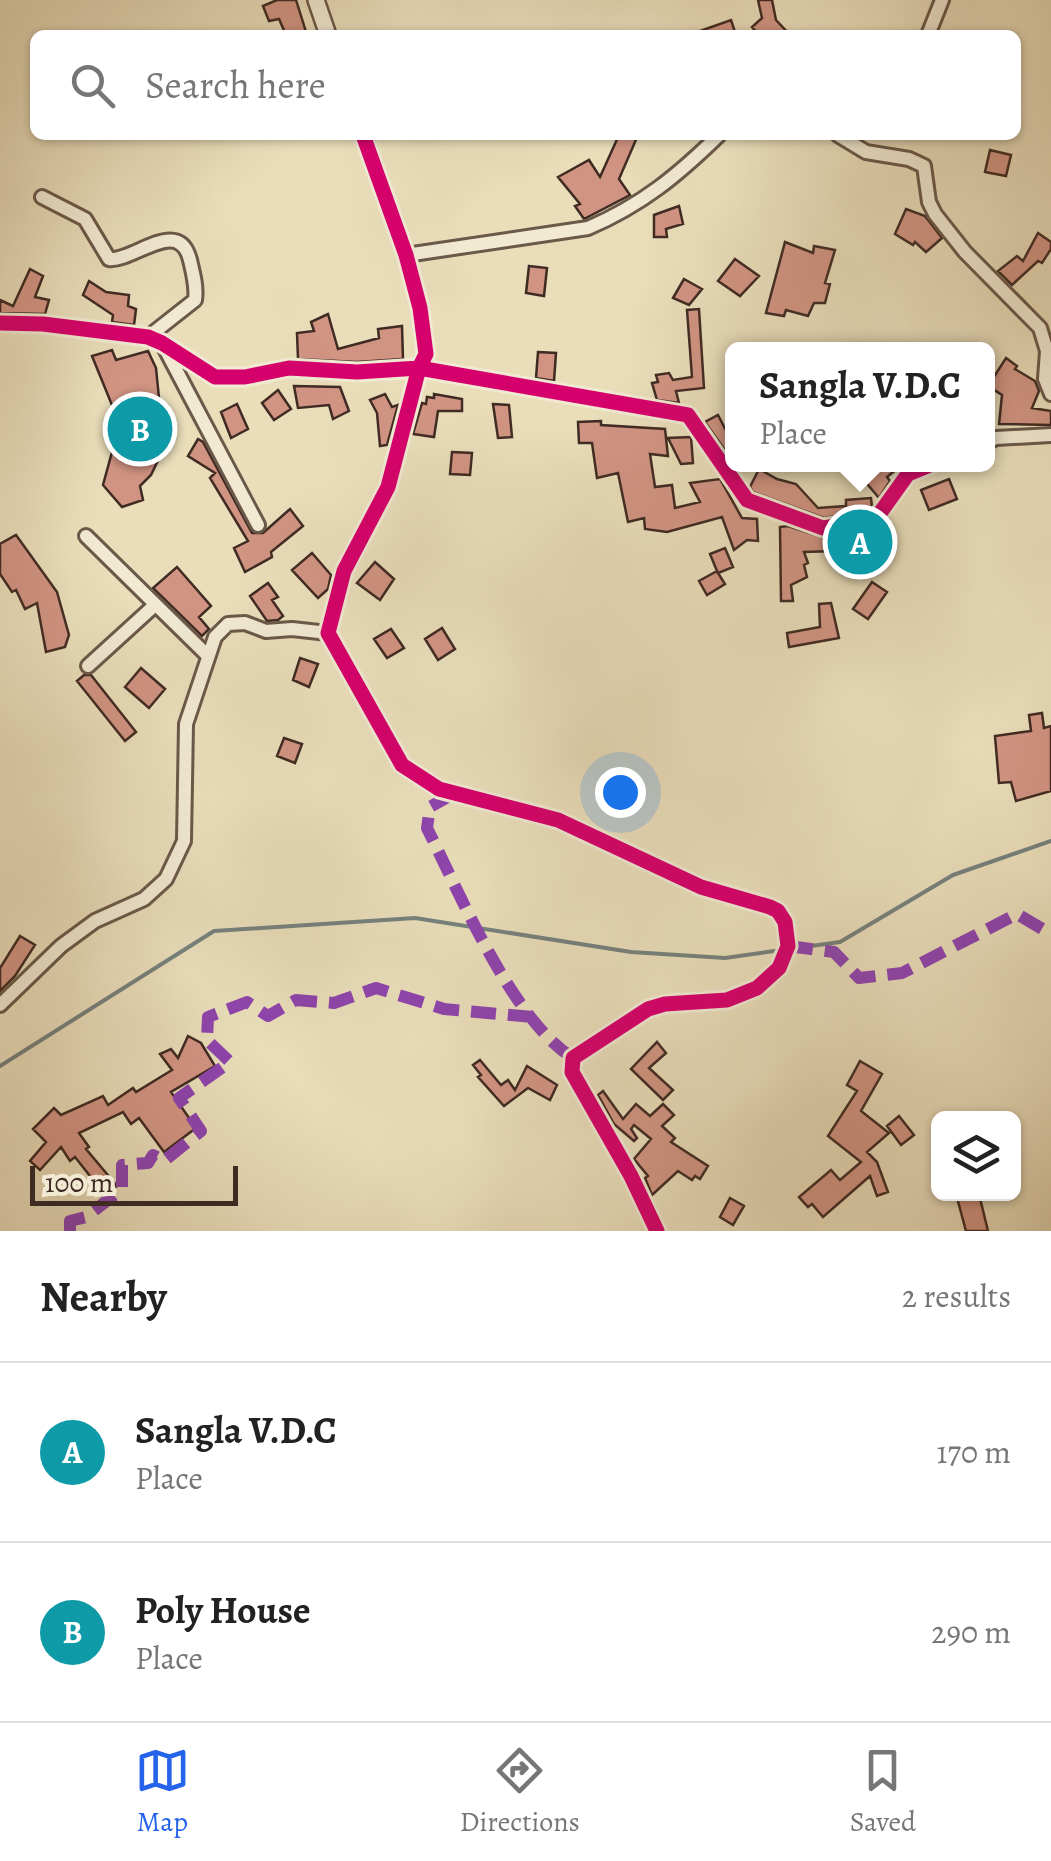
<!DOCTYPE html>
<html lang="en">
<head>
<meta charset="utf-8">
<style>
  :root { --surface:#fff; --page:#f2f2f2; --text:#222; --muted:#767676; --line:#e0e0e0; --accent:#2563eb }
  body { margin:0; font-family:Alegreya,serif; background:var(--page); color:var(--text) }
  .controls { position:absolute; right:30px; bottom:30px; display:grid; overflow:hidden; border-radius:15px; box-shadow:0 2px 8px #0004 }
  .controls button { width:90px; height:90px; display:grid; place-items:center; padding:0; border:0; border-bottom:2px solid var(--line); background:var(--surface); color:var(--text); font:50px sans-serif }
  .scale { position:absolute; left:30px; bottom:25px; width:208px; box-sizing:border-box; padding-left:10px; border:5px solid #402b23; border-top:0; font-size:28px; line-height:35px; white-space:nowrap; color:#402b23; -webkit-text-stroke:8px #f1e9d2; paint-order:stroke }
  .you { position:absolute; left:620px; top:792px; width:35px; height:35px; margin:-25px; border:8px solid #fff; border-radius:50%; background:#1a73e8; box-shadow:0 0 0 15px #1a73e833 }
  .badge { display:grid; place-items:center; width:65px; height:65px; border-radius:50%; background:var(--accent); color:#fff; font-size:32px; font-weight:700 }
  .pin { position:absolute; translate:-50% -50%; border:5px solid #fff; box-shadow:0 2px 10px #0006 }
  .popup { position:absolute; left:725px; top:342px; width:270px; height:130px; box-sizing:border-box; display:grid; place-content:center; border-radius:15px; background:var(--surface); filter:drop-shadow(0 2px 8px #0005); font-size:32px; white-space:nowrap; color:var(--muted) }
  .popup b { font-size:38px; color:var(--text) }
  .popup::after { content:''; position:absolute; left:50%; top:100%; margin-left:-20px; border:20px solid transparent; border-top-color:var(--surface) }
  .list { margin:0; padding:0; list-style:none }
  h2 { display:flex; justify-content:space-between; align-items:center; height:130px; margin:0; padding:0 40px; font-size:42px }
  h2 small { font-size:32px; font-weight:400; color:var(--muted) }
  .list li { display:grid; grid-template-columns:65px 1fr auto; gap:30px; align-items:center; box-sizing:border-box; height:180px; padding:0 40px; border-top:2px solid var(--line) }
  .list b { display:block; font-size:38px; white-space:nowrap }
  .list p { margin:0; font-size:32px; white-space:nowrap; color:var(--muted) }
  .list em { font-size:32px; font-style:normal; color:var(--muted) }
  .icon { flex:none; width:55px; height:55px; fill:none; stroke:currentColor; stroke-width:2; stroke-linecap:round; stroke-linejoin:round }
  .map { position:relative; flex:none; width:1051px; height:1231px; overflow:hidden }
  .search { position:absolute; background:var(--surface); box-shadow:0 2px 8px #0004; left:30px; right:30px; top:30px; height:110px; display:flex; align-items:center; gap:25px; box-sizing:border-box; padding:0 35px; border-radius:15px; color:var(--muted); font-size:38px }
  .sheet { height:490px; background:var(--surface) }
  nav { display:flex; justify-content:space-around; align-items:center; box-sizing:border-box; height:140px; border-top:2px solid var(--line); background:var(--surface); font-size:28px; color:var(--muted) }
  nav a { display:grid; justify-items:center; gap:5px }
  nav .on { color:var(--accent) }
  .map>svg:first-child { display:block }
</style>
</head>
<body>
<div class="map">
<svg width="1051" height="1231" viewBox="0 0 1051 1231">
  <rect width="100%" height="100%" fill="#e9ddba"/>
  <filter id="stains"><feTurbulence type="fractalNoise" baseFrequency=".002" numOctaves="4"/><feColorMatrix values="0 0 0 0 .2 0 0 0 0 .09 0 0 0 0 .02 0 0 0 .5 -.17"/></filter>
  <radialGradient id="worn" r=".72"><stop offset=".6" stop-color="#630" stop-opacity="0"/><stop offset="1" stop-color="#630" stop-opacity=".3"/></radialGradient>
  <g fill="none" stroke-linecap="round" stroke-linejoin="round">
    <!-- stream -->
    <path stroke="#76817d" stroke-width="4" d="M790,949L840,942L953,875L1051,841
      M0,1066L214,931L415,918L631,952L725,958L781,950"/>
  </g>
  <!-- building -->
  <path fill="#d19483" stroke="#402b23" stroke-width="2.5" d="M277,0H296L307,35H286L279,19L269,21L263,6Z
    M758,0H772L776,20L790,35H759L752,27L762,18Z
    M731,20L736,35H698L697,32Z
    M619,135H638L619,179L630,195L584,219L575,206L580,204L558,177L589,160L600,177Z
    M990,150L1011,155L1006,176L985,172Z
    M679,206L683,224L666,229L667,237H654V215Z
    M906,209L925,216L942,238L926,252L915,242L913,245L895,234Z
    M1038,233L1051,242V249L1042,263L1038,261L1012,285L998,271L1017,256L1023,261Z
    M785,242L813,253L814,246L835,250L825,283L830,284L825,303H814L808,316L786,310L784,316L766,313Z
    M735,259L759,276L740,296L718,281Z
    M529,266L547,268L544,296L526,293Z
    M30,269L43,276L35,297L49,300L45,314L0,313V300L13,306Z
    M684,279L702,289L689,305L673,298Z
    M89,281L106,292L129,295L128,306L136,309L134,325L112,322L113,315L83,295Z
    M699,309L704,388L676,391L679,403L657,400L652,383L658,382L656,375L669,373L673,380L692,377L687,310Z
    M328,314L338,349L379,338L378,329L402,326L403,359L357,362L298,359L297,333L314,331L311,322Z
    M112,350L116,360L148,351L156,368L159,398L166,417L163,450L151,475L140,486L143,500L122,507L103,485L115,441L114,410L92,356Z
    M538,352L556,353L554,381L536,378Z
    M1006,358L1017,366L1015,369L1035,381L1039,391L1032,408L1051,411V425L999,424L1002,395L988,386Z
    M294,386L340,387L349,411L333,419L329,405L298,408Z
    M278,390L291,409L274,420L262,403Z
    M385,394L392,407L398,405L387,445L380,446L377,413L370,400Z
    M434,394L462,399V411H438L434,437L413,434L422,403L426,404L427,397L434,398Z
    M237,404L248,429L231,438L221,412Z
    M493,404L509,405L512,437L498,438Z
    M718,415L732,442V454L729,456L705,422Z
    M601,421V425L665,429L668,456L650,454L655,487L672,485L675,508L700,502L690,483L720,479L742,518L757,519L758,541L747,540L734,550L722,517L667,532L645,529L644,518L628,522L618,473L597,478L592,443H579L578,422Z
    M691,437L693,463L681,464L668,438Z
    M198,439L203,442L252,533H263L290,509L303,526L271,552L272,557L245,572L234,548L248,541L210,478L215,473L188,456Z
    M452,452L472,453L470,475L450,474Z
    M879,464H903L887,477L890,481L879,498L863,479Z
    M759,469L777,479L796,484L818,508L846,506V500L871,498L872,507L869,511L824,518L753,492L750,487Z
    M949,479L957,499L929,510L921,490Z
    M788,526L824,538L865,532L867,550L804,552L808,563L804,565L807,577L791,585L793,601H781L780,527Z
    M16,535L57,592L69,635L65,647L46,652L37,603L25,609L16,590L12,592L0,574V544Z
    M725,548L733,567L718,573L725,584L707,595L699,581L717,571L710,554Z
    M312,553L331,575L328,589L318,598L292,570Z
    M375,562L394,579L380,600L357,583Z
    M177,567L211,606L199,617L209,629L202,636L153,588Z
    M872,582L887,592L868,619L853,609Z
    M268,583L278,597L272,600L283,616L278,620L267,621L250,596Z
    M831,603L839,638L789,647L787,633L820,627L819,604Z
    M442,628L455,649L438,660L425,639Z
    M391,629L404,648L387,658L374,639Z
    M300,658L318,664L309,687L293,680Z
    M141,668L165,689L149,708L125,687Z
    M84,675H91L136,732L125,741L77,681Z
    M1042,713L1044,728L1051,726V791L1016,801L1011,782L999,783L995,736L1031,731L1029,715Z
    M284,738L302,744L295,763L277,756Z
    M20,936L35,945L15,976L0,991V968Z
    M188,1036L201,1043L215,1066L171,1092L196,1128L164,1152L139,1118L131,1124L123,1112L79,1133L89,1147L86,1149L117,1186L105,1195L75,1157L70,1161L61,1147L40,1170L30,1161L46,1142L33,1129L54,1108L61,1115L103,1096L108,1105L133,1088L136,1092L172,1070L160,1054L171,1049L178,1058Z
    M657,1042L666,1053L649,1068L673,1090L663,1100L631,1069Z
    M480,1060L501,1085L508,1080L515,1090L527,1066L557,1085L550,1100L528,1088L504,1106L478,1077L481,1075L473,1065Z
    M860,1061L882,1074L861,1111L889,1133L867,1152L877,1162L888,1192L877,1196L870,1176L823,1217L812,1204L808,1207L799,1197L831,1170L840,1180L861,1162L828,1136L857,1091L847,1085Z
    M603,1091L623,1119L636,1104L650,1116L663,1104L674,1115L662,1126L675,1138L671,1142L708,1166L700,1179L695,1176L692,1180L678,1171L652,1195L645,1178L648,1176L634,1159L651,1139L634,1125L631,1129L637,1138L634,1141L614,1124L598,1095Z
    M899,1116L914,1135L901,1145L887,1126Z
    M956,1194H979L988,1231H966Z
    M730,1198L744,1206L733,1225L720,1217Z"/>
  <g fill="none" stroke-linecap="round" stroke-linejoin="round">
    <!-- minor casing -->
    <g stroke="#6a5849" stroke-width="18">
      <path id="minor" d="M928,35L942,0
        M838,135L866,152L909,159L924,166L929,202L935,214L965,252L1040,328L1047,351L1045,379L1051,394
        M42,197L85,219L109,259C133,262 179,215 190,260C193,273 197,287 195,300L148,337
        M406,255L588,228C642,205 678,175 719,135
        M0,323L43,324L148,337L162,343L215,377H245L289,368L357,372L419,368L688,415L747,500L823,528L875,520L908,474L932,464
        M163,345L258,525
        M988,442L996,438L1051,435
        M86,536L207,655
        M88,666L155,605
        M0,1005L61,946L95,921L144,899L166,879L184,841L186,724L215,637L228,624L245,623L266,631L292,629L328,633"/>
    </g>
    <!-- tertiary casing -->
    <g stroke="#6a5849" stroke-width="20">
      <path id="tertiary" d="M316,0L328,35
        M363,135L406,255L420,308L426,354L419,368L388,487L344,571L328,633L402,765L439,789L558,820L701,887L770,907L778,911L785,922L788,946L779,968L757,988L727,1000L665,1004L648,1009L573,1058L572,1072L631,1176L657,1231"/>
    </g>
    <!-- minor -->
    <use href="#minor" stroke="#f1e9d2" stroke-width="12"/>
    <!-- tertiary -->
    <use href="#tertiary" stroke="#f1e9d2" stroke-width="15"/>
    <!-- quiet -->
    <path stroke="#8e44ad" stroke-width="12" stroke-dasharray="25 12" stroke-linecap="butt" d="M453,794L430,807L427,828C460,894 512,1020 573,1058
      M788,946L834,952L859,978L902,973L1017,914L1051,934
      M70,1231V1221L86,1217L122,1189V1165L148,1163L153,1155L164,1161L201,1131L179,1098L230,1062L207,1040L208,1017L247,1002L268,1016L296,1000L334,1003L376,988L444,1009L533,1017"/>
    <!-- cycleway casing -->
    <g stroke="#f1e9d2" stroke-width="21">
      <path id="cycleway" d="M363,135L406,255L420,308L426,354L419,368L388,487L344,571L328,633L402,765L439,789L558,820L701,887L770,907L778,911L785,922L788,946L779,968L757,988L727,1000L665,1004L648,1009L573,1058L572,1072L631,1176L657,1231
        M0,323L43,324L148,337L162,343L215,377H245L289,368L357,372L419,368L688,415L747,500L823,528L875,520L908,474L932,464"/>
    </g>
    <!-- cycleway -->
    <use href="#cycleway" stroke="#d6006c" stroke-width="15"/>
  </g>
  <rect width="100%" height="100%" filter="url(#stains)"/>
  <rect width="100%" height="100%" fill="url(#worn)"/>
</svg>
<div class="controls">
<button><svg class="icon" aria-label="layers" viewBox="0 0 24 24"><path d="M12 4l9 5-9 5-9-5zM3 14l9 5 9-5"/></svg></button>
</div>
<div class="scale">100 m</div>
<div class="you"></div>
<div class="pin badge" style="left:860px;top:542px;background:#0f9aa8">A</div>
<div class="popup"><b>Sangla V.D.C</b>Place</div>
<div class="pin badge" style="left:140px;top:429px;background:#0f9aa8">B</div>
<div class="search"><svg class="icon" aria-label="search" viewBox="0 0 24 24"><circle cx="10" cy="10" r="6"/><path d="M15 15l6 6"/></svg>Search here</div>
</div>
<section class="sheet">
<h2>Nearby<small>2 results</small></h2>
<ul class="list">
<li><span class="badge" style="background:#0f9aa8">A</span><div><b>Sangla V.D.C</b><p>Place</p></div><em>170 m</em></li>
<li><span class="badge" style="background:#0f9aa8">B</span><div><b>Poly House</b><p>Place</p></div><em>290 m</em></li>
</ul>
</section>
<nav>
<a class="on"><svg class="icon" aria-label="map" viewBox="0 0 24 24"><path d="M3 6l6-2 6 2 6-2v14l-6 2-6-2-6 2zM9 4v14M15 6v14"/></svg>Map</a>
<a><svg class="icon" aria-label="directions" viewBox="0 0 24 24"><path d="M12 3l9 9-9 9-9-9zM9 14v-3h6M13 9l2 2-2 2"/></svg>Directions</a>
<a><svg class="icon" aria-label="saved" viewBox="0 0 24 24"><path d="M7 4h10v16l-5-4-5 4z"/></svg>Saved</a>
</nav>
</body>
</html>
